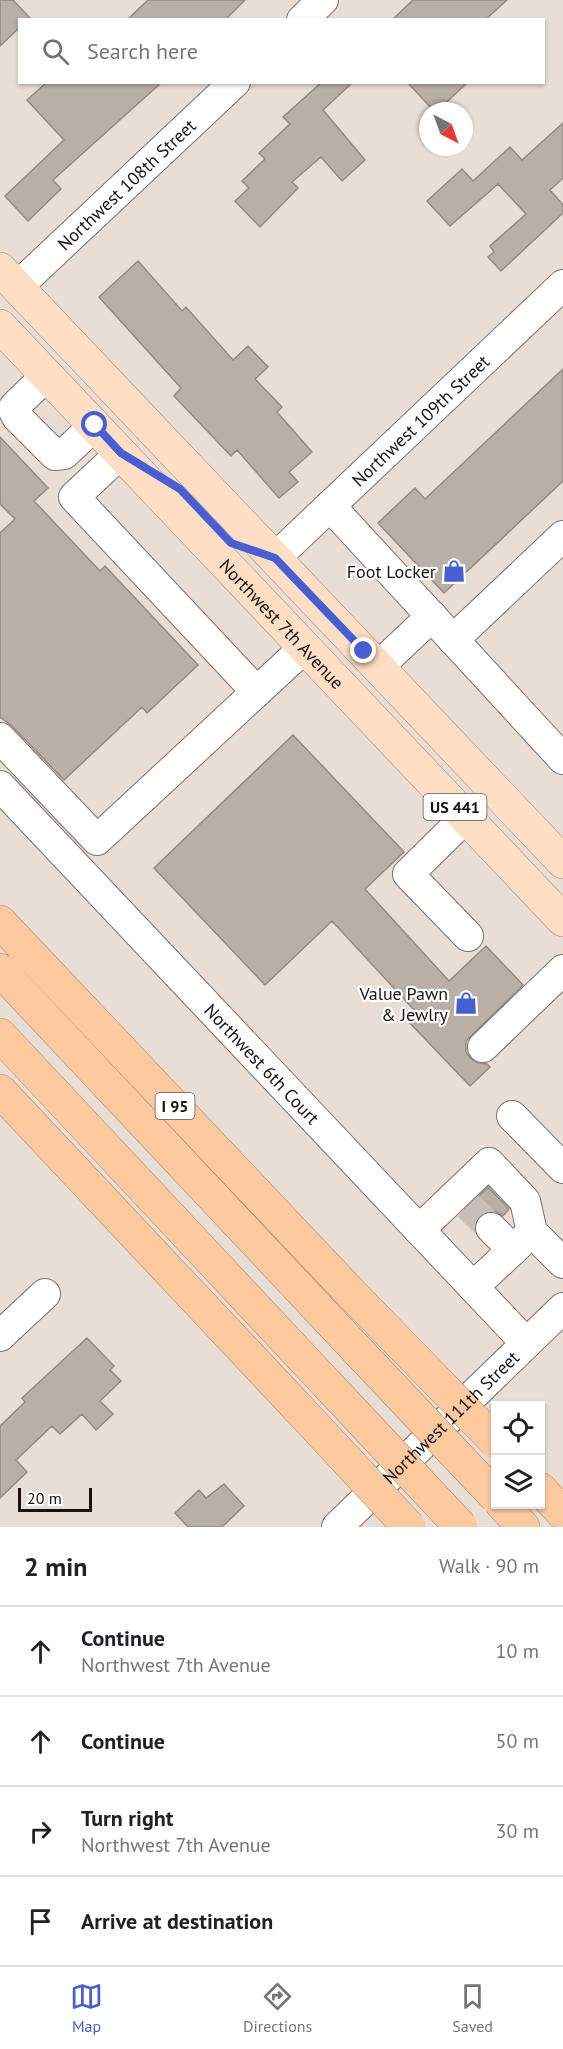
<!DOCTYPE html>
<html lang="en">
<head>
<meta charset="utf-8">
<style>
  :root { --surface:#fff; --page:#f2f2f2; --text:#202124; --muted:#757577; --line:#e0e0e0; --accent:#485fd3 }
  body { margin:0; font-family:"PT Sans",sans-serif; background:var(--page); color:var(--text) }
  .controls { position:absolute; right:18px; bottom:18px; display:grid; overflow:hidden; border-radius:0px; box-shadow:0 2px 4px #0004 }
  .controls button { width:54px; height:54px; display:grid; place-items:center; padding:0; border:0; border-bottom:2px solid var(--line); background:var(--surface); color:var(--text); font:30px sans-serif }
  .compass { position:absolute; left:419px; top:102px; width:54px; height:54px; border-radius:50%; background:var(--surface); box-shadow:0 2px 4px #0004; rotate:139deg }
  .scale { position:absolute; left:18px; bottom:15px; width:74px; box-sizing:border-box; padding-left:6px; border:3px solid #15120f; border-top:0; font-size:16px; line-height:21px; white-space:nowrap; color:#15120f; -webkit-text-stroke:4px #fff; paint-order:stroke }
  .stop { position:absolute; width:18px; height:18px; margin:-14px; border:4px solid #485fd3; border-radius:50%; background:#fff }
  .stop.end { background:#485fd3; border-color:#fff; box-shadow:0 2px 6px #0008 }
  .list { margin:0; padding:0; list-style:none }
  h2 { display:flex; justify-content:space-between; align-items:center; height:78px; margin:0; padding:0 24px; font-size:26px }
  h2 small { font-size:20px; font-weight:400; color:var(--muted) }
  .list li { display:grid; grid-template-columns:39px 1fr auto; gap:18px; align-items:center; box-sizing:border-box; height:90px; padding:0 24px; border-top:2px solid var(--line) }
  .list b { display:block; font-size:22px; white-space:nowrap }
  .list p { margin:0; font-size:20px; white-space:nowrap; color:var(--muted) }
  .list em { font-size:20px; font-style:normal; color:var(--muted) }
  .icon { flex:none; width:33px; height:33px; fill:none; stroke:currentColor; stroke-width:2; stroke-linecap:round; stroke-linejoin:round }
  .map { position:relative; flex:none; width:563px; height:1527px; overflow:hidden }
  .search { position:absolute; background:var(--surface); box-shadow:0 2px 4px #0004; left:18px; right:18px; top:18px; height:66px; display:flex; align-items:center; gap:15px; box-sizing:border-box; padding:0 21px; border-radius:0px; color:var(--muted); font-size:22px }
  .sheet { height:438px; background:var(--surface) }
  nav { display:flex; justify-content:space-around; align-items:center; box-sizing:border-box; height:84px; border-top:2px solid var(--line); background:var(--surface); font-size:16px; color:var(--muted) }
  nav a { display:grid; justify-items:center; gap:3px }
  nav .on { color:var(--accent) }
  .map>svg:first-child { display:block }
</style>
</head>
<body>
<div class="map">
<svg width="563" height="1527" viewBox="0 0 563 1527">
  <rect width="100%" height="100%" fill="#e8ded6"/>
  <!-- building -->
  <path fill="#b8afa7" stroke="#938a82" stroke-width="1.5" d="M0,0H13L30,18L20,20V27L0,46Z
    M148,0H245L225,20H127Z
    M413,0H507L485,20H392Z
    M47,82H162L53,180L61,189L28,221L5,196L64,140L27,100Z
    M322,82H353L323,110L365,160L342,181L321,157L292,182L298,188L260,227L235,201L249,188L242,181L265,159L259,153L290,124L283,117Z
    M407,82H468L437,111H434Z
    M563,123V178L550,190L563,205V213L501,271L488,257L494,252L490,246L526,214L498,184L450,226L427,201L462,169L473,181L510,147L522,160Z
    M138,261L182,311L186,307L233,360L248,346L268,367L255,379L282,407L277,412L312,452L289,472L298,482L279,498L237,450L231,456L174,396L181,388L99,297Z
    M563,369V481L444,593L378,523L415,488L425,499Z
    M0,437L48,488L34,501L100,571L105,566L198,665L147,713L142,707L64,780L12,726L0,717V533L15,519L0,504Z
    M293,735L404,852L365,889L449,981L486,946L523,985L466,1041V1052L470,1058L478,1063L487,1064L490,1067L470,1086L407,1020L416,1012L332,921L265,985L154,868Z
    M488,1187L509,1209L503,1216L495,1211L486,1212L479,1215L476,1220L465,1210Z
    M87,1338L114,1366L110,1370L121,1381L100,1401L113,1414L96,1430L82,1414L60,1434L52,1426L16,1460L27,1472L0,1498V1426L25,1402L22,1398Z
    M224,1484L244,1506L222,1527H188L175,1513L199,1490L206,1498Z"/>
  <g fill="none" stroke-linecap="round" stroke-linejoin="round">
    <!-- minor-tunnel -->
    <path stroke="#c8bfb8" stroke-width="30" stroke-dasharray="30 15" stroke-linecap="butt" d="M468,1206L491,1228"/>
    <!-- minor casing -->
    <g stroke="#7a726b" stroke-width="32">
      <g id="minor">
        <path d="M302,20L323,0"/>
        <path id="s1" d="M17,287L235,82"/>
        <path d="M47,375L15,406L13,409L17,417L55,455L64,454L95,425"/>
        <path d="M121,453L74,497L256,691"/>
        <path d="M330,506L563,759"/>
        <path id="s2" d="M275,558L563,285"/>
        <path d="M453,640L563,536"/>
        <path d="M379,666L432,616"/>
        <path d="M0,738L97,840L304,648"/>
        <path id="s3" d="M0,786L526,1343"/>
        <path d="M465,818L408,874L468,936"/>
        <path d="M483,1047L563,970"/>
        <path d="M512,1116L563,1168"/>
        <path d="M491,1228L513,1250"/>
        <path d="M419,1230L489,1163L525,1201L532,1232L563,1263"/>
        <path d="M473,1287L532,1232"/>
        <path d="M0,1336L45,1294"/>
        <path id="s4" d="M337,1527L563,1308"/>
      </g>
    </g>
    <!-- major casing -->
    <g stroke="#ac896c" stroke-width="34">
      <g id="major">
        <path d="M0,269L563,862"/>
        <path id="s5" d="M0,326L563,920"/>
      </g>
    </g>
    <!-- highway casing -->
    <g stroke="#ac896c" stroke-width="34">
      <path id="highway" d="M0,922L349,1291
        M0,970L359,1352
        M0,1035L326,1383
        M0,1091L299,1409
        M540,1489L563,1513
        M502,1504L523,1527"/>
    </g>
    <!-- minor -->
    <use href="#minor" stroke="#fff" stroke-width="30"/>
    <!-- major -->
    <use href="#major" stroke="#fedfc5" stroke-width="33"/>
    <!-- highway -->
    <use href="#highway" stroke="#fdc99e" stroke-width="33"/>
    <!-- highway-bridge casing -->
    <g stroke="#ac896c" stroke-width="34" stroke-linecap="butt">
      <path id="highway-bridge" d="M349,1291L496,1442
        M359,1352L496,1497
        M326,1383L461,1527
        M299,1409L409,1527"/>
    </g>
    <!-- highway-bridge -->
    <use href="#highway-bridge" stroke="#fdc99e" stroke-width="33"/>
  </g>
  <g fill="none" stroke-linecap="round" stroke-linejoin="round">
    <!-- route -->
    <path stroke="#485fd3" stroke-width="8" d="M95,425L121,453L180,489L231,543L275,558L364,651"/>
  </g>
  <!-- icons -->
  <defs>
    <g id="shop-bare" transform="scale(1.8)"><path d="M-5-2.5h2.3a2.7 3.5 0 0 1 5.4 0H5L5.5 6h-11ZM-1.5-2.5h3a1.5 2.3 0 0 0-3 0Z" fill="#485fd3" stroke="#fff" stroke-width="2.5" paint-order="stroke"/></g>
  </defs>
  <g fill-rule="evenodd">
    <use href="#shop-bare" x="454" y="571"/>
    <use href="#shop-bare" x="466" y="1003"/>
  </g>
  <g text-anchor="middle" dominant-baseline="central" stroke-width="4.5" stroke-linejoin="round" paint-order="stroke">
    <!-- shield labels -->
    <g fill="#fff" stroke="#5b5957" stroke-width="1.5">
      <rect x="423.5" y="794" width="63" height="26" rx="4.5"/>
      <rect x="155.5" y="1093" width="39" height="26" rx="4.5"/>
    </g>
    <g font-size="16" font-weight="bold" fill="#15120f">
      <text x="455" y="807">US 441</text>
      <text x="175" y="1106">I 95</text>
    </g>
    <!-- street labels -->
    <g font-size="18" fill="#15120f" stroke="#fff">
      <text stroke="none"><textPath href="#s1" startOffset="150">Northwest 108th Street</textPath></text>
      <text stroke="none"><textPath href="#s2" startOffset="200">Northwest 109th Street</textPath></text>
      <text stroke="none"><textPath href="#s5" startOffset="410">Northwest 7th Avenue</textPath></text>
      <text stroke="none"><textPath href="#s3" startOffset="382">Northwest 6th Court</textPath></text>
      <text stroke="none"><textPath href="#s4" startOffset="158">Northwest 111th Street</textPath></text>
    </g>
    <!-- poi labels -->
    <g font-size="18" fill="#15120f" stroke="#fff" text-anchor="end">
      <text x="436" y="571">Foot Locker</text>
      <text x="448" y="993">Value Pawn<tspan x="448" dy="21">&amp; Jewlry</tspan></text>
    </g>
  </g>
</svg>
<div class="controls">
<button><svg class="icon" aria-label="locate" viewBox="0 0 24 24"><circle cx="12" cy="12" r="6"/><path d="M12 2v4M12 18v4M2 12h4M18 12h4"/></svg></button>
<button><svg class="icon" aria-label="layers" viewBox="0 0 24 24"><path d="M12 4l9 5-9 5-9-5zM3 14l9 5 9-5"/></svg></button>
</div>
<svg class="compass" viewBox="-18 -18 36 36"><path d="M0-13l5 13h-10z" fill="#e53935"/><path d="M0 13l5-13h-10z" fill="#757577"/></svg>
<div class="scale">20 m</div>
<div class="stop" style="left:95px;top:425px"></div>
<div class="stop end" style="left:364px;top:651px"></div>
<div class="search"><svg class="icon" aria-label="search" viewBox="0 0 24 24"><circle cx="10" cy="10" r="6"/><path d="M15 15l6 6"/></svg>Search here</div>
</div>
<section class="sheet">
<h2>2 min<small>Walk · 90 m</small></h2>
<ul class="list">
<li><svg class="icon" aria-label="ahead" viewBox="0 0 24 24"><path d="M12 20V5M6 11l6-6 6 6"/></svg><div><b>Continue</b><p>Northwest 7th Avenue</p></div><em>10 m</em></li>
<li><svg class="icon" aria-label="ahead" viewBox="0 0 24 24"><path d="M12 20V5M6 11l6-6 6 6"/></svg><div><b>Continue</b></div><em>50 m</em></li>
<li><svg class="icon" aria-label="right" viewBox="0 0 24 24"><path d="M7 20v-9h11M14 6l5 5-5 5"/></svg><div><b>Turn right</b><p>Northwest 7th Avenue</p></div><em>30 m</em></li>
<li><svg class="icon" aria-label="arrive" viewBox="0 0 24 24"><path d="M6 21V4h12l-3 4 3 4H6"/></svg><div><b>Arrive at destination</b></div></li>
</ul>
</section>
<nav>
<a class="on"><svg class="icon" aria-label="map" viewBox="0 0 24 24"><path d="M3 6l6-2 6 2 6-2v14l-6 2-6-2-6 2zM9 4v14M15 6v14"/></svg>Map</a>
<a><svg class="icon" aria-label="directions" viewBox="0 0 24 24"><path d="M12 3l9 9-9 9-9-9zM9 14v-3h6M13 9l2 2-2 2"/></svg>Directions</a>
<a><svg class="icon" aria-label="saved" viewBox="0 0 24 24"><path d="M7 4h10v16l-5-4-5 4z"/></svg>Saved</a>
</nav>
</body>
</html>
